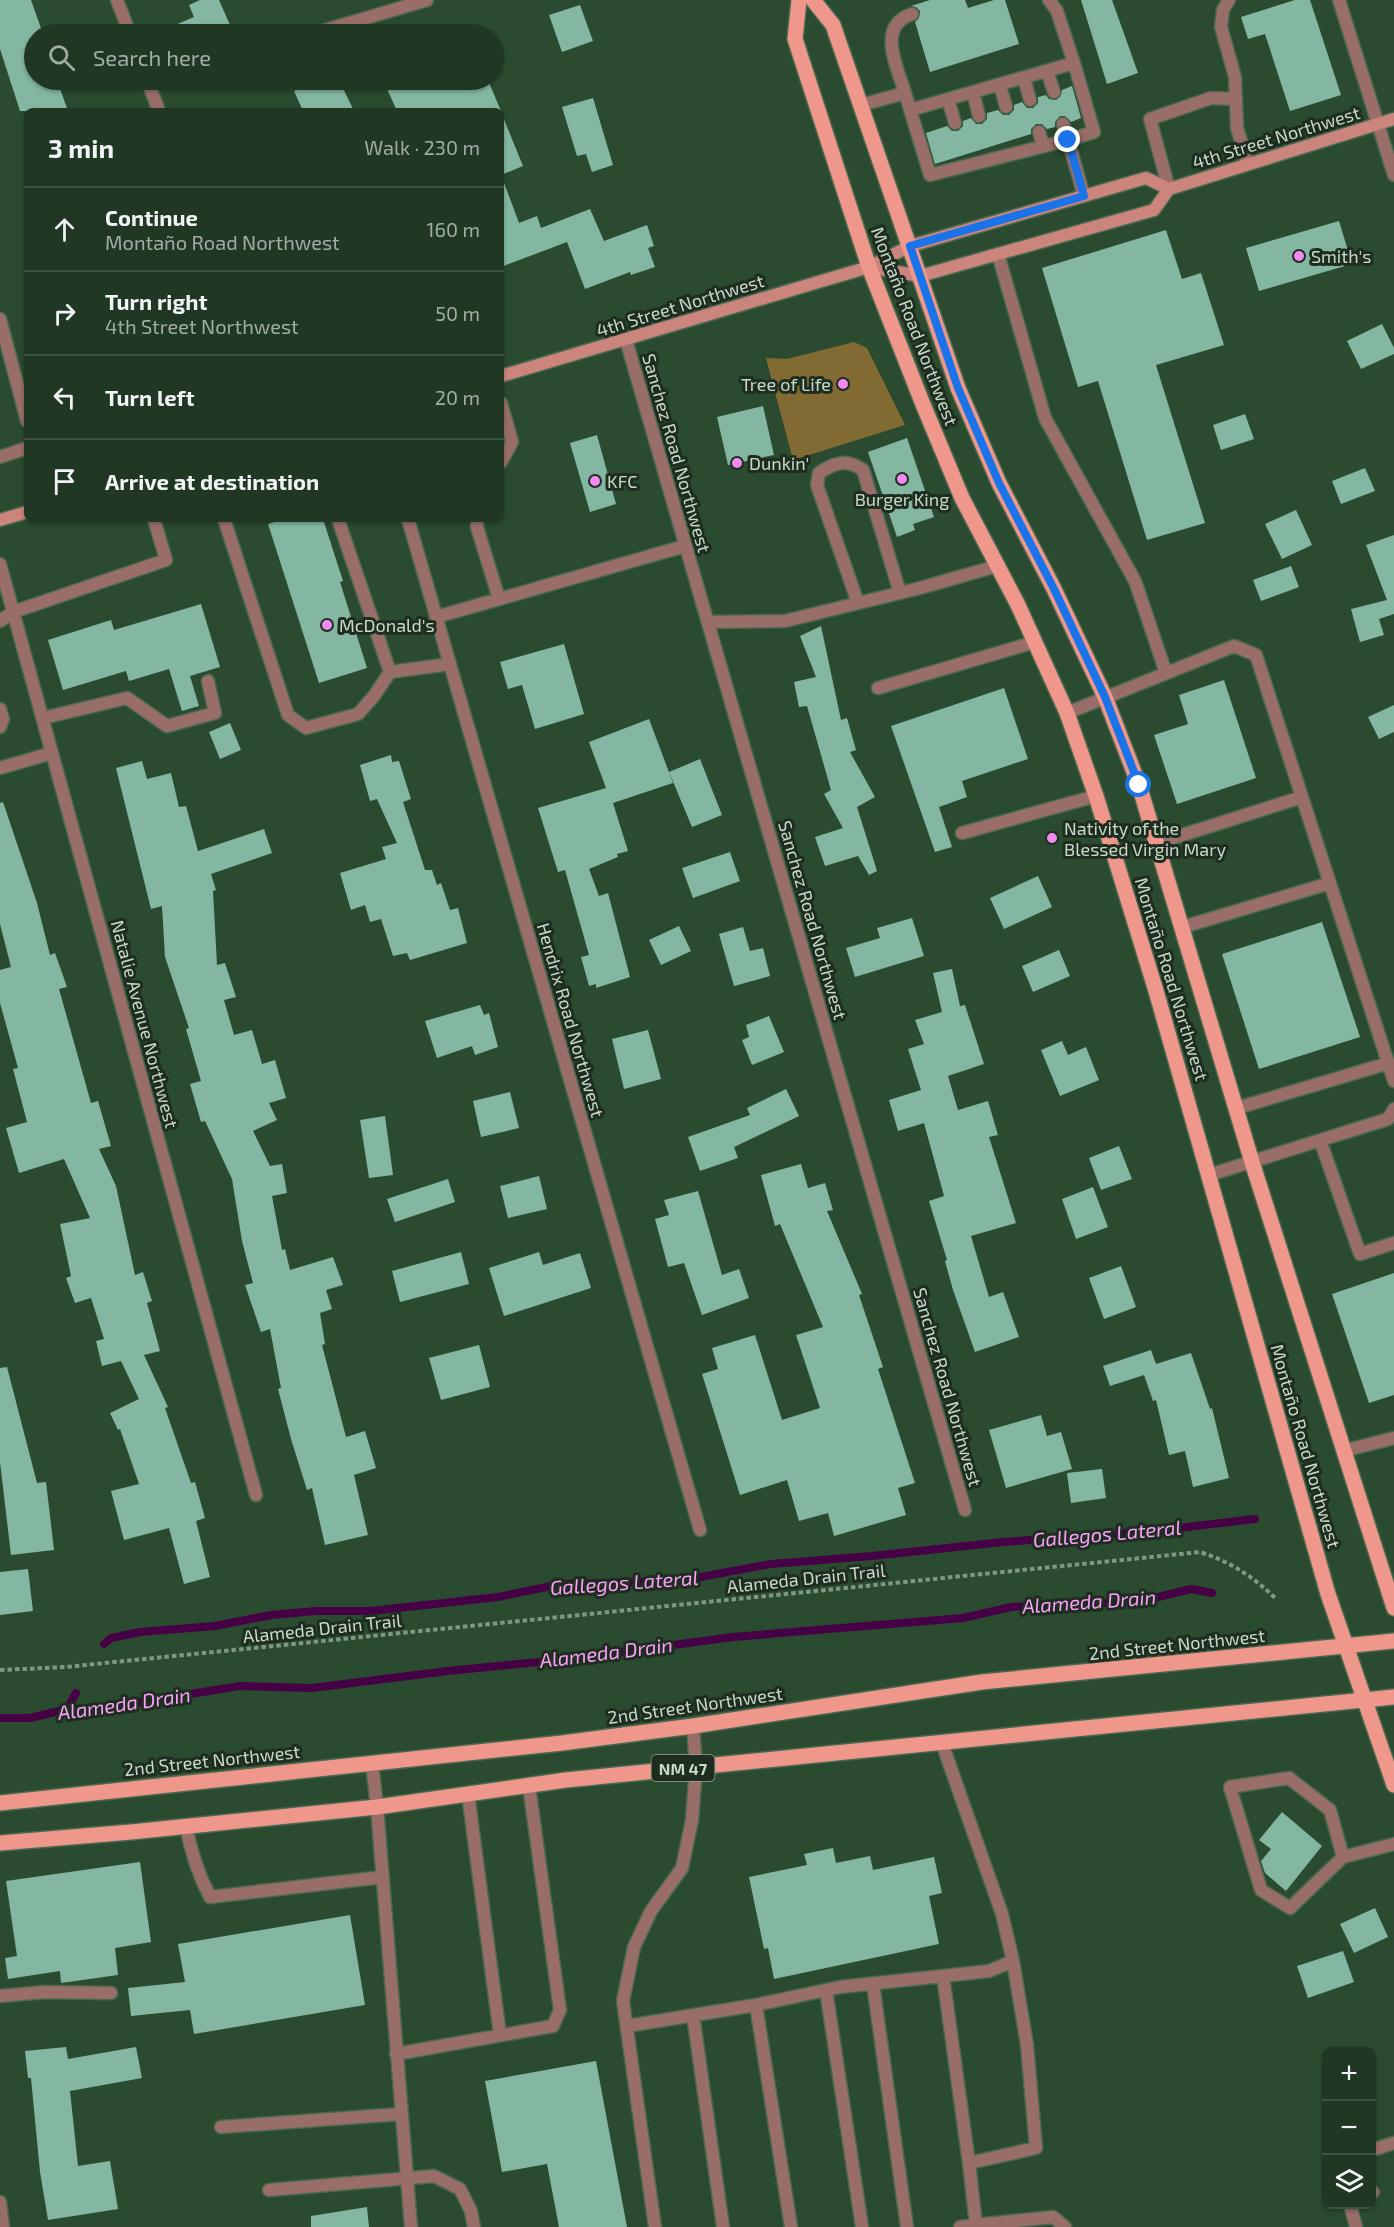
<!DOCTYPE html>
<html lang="en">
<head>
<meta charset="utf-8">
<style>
  :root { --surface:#203823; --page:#283f2b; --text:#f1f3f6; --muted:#a2aca6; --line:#3d5241 }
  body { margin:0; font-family:"Exo 2",sans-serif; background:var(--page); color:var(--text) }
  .controls { position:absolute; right:18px; bottom:18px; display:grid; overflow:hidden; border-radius:9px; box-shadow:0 2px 4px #0004 }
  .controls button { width:54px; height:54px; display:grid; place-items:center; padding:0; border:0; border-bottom:2px solid var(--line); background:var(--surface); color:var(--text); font:30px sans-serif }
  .stop { position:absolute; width:18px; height:18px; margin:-14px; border:4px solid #1a73e8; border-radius:50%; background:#fff }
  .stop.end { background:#1a73e8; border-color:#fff; box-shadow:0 2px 6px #0008 }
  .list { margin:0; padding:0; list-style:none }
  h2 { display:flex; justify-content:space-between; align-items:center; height:78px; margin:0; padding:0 24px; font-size:26px }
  h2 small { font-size:20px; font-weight:400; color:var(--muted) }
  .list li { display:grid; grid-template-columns:39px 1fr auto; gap:18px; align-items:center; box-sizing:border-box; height:84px; padding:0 24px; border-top:2px solid var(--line) }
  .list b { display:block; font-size:22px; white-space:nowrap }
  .list p { margin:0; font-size:20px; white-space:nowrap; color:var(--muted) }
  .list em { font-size:20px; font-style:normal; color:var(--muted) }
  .icon { flex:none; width:33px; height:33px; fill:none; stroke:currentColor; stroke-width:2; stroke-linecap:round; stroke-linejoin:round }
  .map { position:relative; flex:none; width:1394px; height:2227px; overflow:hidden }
  .search { position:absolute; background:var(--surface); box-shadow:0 2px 4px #0004; left:24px; top:24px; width:480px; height:66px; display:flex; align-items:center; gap:15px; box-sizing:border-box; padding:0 21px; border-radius:33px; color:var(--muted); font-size:22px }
  .panel { position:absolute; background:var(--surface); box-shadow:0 2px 4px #0004; left:24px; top:108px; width:480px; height:414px; border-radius:9px }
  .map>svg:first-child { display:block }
</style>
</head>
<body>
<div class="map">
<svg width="1394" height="2227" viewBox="0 0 1394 2227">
  <rect width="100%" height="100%" fill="#2a4b2f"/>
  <!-- green -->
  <path fill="#826b33" d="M854,342L867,348L905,425L793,460L766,358L787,359Z"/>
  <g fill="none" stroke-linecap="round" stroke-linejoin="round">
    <!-- stream -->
    <path stroke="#460046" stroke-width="8" d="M104,1644L111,1638L140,1632L215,1626L271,1615L316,1611H371L498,1597L561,1584L679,1581L771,1564L872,1556L1003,1542L1153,1531L1255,1519
      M67,1709L76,1693
      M0,1718H30L67,1709H97L240,1686L312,1688L448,1671L569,1659L733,1637L963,1618L1011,1607L1046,1605L1064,1606L1146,1600L1191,1589L1212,1593"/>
  </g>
  <!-- building -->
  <path fill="#84b7a2" d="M0,0H31L43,34H34V80H57L68,111H20L0,49Z
    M200,0H219L234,34H154L194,17L189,5Z
    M930,0H965L968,8L994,0H1005L1019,44L930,72L915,22L919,18L920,11L916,7L911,6Z
    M1081,0H1112L1138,73L1107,84Z
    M1295,0H1310L1341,95L1290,111L1265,34L1248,39L1241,17Z
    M580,5L593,41L562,52L549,15Z
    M318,80H339L354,111H303L294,91Z
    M383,80H488L501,111H397Z
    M1072,86L1081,118L1071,122L1065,116H1060L1055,122V127L1047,129L1042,124H1036L1031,129V134L935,164L926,133L947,126L952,131H958L963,126V121L971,118L976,124H982L987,119V113L998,110L1003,115H1009L1014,110V105L1022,102L1027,108H1033L1038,103V97L1046,95L1049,99L1056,100L1060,97L1062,90Z
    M593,98L613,165L592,172L586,154L577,156L562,107Z
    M501,112L523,166L501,175Z
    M501,180H503L519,223L537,216L541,228L590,209L604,241L647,225L654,246L648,248L655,267L631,275L630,272L585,289L567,242L501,267Z
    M1339,221L1352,264L1259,291L1246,248Z
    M1166,230L1182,279L1201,273L1224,345L1156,365L1205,523L1147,540L1098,381L1078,387L1042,268Z
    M1382,324L1394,348V354L1361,369L1347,341Z
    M763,406L774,455L728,465L717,417Z
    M1245,414L1254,439L1221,450L1213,425Z
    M597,435L616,504L590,512L570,443Z
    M907,438L934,517L913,524L915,530L897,537L868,452Z
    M1365,468L1375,491L1341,504L1332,481Z
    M1296,510L1312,545L1282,559L1265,524Z
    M284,519H323L343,581L340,582L367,668L319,683L268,524Z
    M1394,535V614L1379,619L1384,635L1360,642L1351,609L1387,600L1366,545Z
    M1291,566L1299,587L1261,601L1253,580Z
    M201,604L220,667L190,676L199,706L182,711L169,669L129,681L126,671L63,690L48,640L111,620L114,630Z
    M821,626L841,720L847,718L856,750L850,752L875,797L857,807L877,871L869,875L858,856L825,866L815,837L843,828L824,794L831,790L807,706L799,707L794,682L816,677L800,636Z
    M564,644L584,714L535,729L522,685L508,689L500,662Z
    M1224,680L1256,778L1177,804L1154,735L1188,724L1179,695Z
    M1004,688L1028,759L962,781L967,797L939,807L952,847L935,852L891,726Z
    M1394,705V732L1379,739L1368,717Z
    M649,719L673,783L613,803L628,851L617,854L618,857L589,869L599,896L608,893L630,977L596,988V984L589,986L581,957L589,955L565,870L558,872L538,808L606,788L589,742Z
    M230,723L241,750L220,759L209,732Z
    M391,755L392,762L399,761L411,799L403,802L425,870H432L437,885L441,883L450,910L458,908L467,943L410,960L407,953L393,956L381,919L370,922L365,905L351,910L340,873L386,859L382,847L397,843L377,799L370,801L360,765Z
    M700,759L722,815L692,827L669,772Z
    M142,761L147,779L171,773L179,807L186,806L198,851L264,829L272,853L211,874L216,890L213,891L217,965L225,963L236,997L224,1000L234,1035L252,1030L262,1064L275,1060L286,1098L269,1103L277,1120L253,1131L270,1166L282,1164L287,1193L272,1196L282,1250L285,1249L290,1270L333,1257L343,1285L326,1290L332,1309L320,1313L325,1344L322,1345L346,1437L365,1431L376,1468L354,1475L368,1535L325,1545L312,1488L307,1490L291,1439L278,1389L281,1388L270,1329L261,1332L245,1285L253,1283L242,1241L232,1179L205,1121L201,1122L190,1084L201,1081L186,1029L189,1028L165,957L162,906L151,909L116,768Z
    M3,802L37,903L50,955L55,953L67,987L59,989L91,1103L98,1101L111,1146L99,1149L116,1186L135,1275L143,1272L152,1301L147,1303L160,1351L144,1355L168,1407L165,1408L191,1483L195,1482L205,1518L196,1521L210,1577L184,1584L169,1528L124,1540L111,1491L139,1484L120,1429L118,1430L110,1413L139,1399L121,1361L102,1366L96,1341L104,1339L91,1298L75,1303L66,1278L71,1276L60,1224L90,1218L64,1159L19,1173L6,1128L27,1122L13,1069L18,1068L0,1003V970L11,967L0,924V803Z
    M730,852L740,881L693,898L682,868Z
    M1038,876L1052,907L1004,929L990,898Z
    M912,918L924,956L855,977L846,948L880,938L877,928Z
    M1322,922L1360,1037L1259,1069L1222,954Z
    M679,926L691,951L661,965L649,940Z
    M743,927L750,951L763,948L770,976L734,986L719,934Z
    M1059,950L1070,976L1033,992L1022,966Z
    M952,969L960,1006L965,1005L984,1064L948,1076L958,1110L988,1101L998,1135L989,1137L1016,1223L971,1236L989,1297L1003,1292L1019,1337L975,1352L953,1290L945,1261L947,1260L929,1201L944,1196L924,1123L898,1131L889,1100L921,1090L908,1049L924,1044L915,1020L942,1012L933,973Z
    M480,1005L484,1015L489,1013L498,1047L475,1055L472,1046L437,1058L425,1021Z
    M769,1016L784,1052L752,1065L742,1040L749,1037L746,1025Z
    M648,1030L661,1079L624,1089L612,1039Z
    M1062,1041L1068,1055L1086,1047L1099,1080L1060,1096L1041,1050Z
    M786,1089L799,1116L734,1147L738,1158L700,1171L688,1137L750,1115L747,1108Z
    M510,1092L519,1128L481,1137L473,1101Z
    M385,1116L393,1175L369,1178L360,1120Z
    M1119,1146L1132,1179L1101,1190L1089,1158Z
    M801,1164L808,1188L825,1183L833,1210L827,1211L862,1294L859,1295L883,1367L878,1369L915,1483L898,1488L906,1515L834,1536L828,1513L799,1521L787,1480L740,1495L702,1374L718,1369L712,1348L755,1335L782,1420L820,1408L796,1335L823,1327L780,1224L775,1226L761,1175Z
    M539,1176L547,1209L508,1218L500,1186Z
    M448,1179L455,1202L395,1222L387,1199Z
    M1093,1187L1108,1227L1076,1239L1062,1199Z
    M698,1191L722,1275L739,1269L749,1298L702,1315L684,1263L668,1267L655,1219L669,1215L664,1200Z
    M461,1252L469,1284L400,1302L392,1271Z
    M539,1252L543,1265L580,1253L591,1288L504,1316L489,1268Z
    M1121,1266L1136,1307L1104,1319L1089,1278Z
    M1394,1273V1395L1369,1403L1332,1294Z
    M479,1345L490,1387L441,1400L429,1358Z
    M1151,1350L1156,1364L1191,1353L1210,1409L1212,1408L1229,1478L1193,1487L1185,1451L1169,1455L1156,1400L1153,1401L1144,1375L1110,1386L1103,1366Z
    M7,1367L37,1483L46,1482L54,1550L11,1555L0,1462V1368Z
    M1041,1415L1047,1436L1061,1432L1072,1469L1006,1488L989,1430Z
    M1102,1469L1106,1498L1071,1503L1067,1473Z
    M28,1569L33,1611L0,1615V1572Z
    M1282,1812L1322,1846L1286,1891L1265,1873L1261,1861L1271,1849L1259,1840Z
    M833,1848L836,1863L870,1856L873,1870L934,1857L942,1893L929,1896L939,1944L774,1979L768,1948L764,1949L749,1877L807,1865L804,1854Z
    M140,1862L151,1942L115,1948L118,1975L61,1983L60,1971L8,1979L5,1958L17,1956L6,1881Z
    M1375,1908L1388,1937L1354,1953L1340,1924Z
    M350,1915L365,2005L194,2034L190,2010L131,2016L128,1988L185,1982L178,1944Z
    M1343,1951L1354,1982L1308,1998L1297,1966Z
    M66,2047L68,2059L136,2047L142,2078L70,2091L78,2166L110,2161L118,2209L48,2220L40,2172L31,2078H28L25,2051Z
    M596,2061L627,2227H559L547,2164L502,2172L485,2081Z
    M367,2207L369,2227H311V2216Z"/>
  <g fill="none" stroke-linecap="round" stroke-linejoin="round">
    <!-- lane casing -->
    <g stroke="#4a684e" stroke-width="15">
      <path id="lane" d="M1049,0L1057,11L1074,63
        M1229,0L1223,10L1221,27L1235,77L1237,128L1248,164
        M1047,71L1054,92
        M1024,78L1030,100
        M1000,85L1006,107
        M973,92L979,116
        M905,93C897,66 876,26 912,14
        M948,99L955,123
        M861,105L905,93L930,175L1068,140L1084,196
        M910,110L1074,63L1094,132L1068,140L1063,124
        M1039,132L1043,146
        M1169,189L1150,119L1211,98L1236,99
        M998,254L1045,418L1135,581L1166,673
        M0,319L27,421
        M501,403L512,442L501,462
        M0,457L27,448
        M224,519L288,715L306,728L358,714L374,696L390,672L338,519
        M477,519V527L499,599
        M858,603L817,485L819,473C835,462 847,459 863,470L900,593
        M436,617L685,546
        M0,621L13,612L166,560L154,519
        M708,622L785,621L920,588L997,566
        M390,672L450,664
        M878,688L1035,642
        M0,709L3,719L0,727
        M1067,713L1234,646L1256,655L1394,1081
        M43,718L127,698L167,726L215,713L208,681
        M0,768L52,753
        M962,833L1096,796
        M1157,843L1302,797
        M1183,927L1330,883
        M1237,1108L1389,1063
        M1320,1140L1360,1254L1394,1243
        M1209,1175L1388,1119L1394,1109
        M1343,1451L1394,1438
        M942,1743L1002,1914L1013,1961L1027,2045L1036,2148L969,2163L976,2225L1053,2217L1065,2227
        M468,1794L500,2035
        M186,1826C191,1852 198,1874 210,1897L383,1877
        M1343,1857L1290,1908L1261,1890L1230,1787L1289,1778L1330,1810L1343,1857L1394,1844
        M943,1976L969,2163
        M873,1984L907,2227
        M826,1990L862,2227
        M0,1996L44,1992L111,1993
        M756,2005L791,2227
        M693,2015L723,2227
        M627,2026L756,2005L840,1987L989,1971L1013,1961
        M396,2054L553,2026L560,2010L529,1786
        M221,2127L401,2114
        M1372,2150L1394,2143
        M269,2190L434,2176L460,2189L471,2211L474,2227
        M1372,2193L1373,2192
        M1350,2204L1356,2227
        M655,2227L623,2001L634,1947L651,1911L682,1868L692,1820L696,1767L693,1726
        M960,2227L976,2225"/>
    </g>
    <!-- street casing -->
    <g stroke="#4a684e" stroke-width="15">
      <path id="street" d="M117,0L130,34
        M1339,0L1394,175
        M312,34L427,0
        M147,80L159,111
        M626,340L965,1510
        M408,519L700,1530
        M0,564L256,1495
        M372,1763L377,1807L411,2227
        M0,2202L3,2227"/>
    </g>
    <!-- secondary casing -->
    <g stroke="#4a684e" stroke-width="15">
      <path id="secondary" d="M869,267L920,276L1154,210L1169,189L1394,119
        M501,376L869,267L910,246L1146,178L1169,189
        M0,520L27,512"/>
    </g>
    <!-- primary casing -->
    <g stroke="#4a684e" stroke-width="18">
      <path id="primary" d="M799,0L795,39L869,267L922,402L962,498L1018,605L1067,713L1096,796L1156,991L1328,1594L1394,1785
        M813,0L833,25L958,388L999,483L1054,589L1105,697L1139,785L1252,1162L1394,1608
        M0,1803L562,1743L693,1726L982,1682L1394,1641
        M0,1843L131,1832L377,1807L566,1780L1394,1697"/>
    </g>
    <!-- path -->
    <path stroke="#7f9881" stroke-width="4" stroke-dasharray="4.5 3" stroke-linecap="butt" d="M0,1670L66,1667L1200,1552C1231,1562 1254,1577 1277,1600"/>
    <!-- lane -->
    <use href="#lane" stroke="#9a6e68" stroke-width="12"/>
    <!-- street -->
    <use href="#street" stroke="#9a6e68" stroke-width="12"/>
    <!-- secondary -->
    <use href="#secondary" stroke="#cb857c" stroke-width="12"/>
    <!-- primary -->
    <use href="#primary" stroke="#ef978b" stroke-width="15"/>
  </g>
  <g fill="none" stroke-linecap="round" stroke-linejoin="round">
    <!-- route -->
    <path stroke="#1a73e8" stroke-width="8" d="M1068,140L1084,196L910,246L958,388L999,483L1054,589L1105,697L1139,785"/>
  </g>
  <!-- markers -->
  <g fill="#f38af1" stroke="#1e2d20" stroke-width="2">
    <circle cx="1299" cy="256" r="6"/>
    <circle cx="843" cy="384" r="6"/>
    <circle cx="737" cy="463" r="6"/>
    <circle cx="902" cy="479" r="6"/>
    <circle cx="595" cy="481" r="6"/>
    <circle cx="327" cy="625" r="6"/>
    <circle cx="1052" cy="838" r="6"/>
  </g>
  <g text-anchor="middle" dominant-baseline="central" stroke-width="6" stroke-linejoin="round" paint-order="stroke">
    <!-- shield labels -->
    <rect fill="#1e2d20" stroke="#95a796" stroke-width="1.5" x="651.5" y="1755" width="63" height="26" rx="4.5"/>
    <g font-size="16" font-weight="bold" fill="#c8dbc9">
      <text x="683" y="1768">NM 47</text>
    </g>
    <!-- street labels -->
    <g font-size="18" fill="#c8dbc9" stroke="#1e2d20">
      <text transform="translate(1276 137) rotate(-17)">4th Street Northwest</text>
      <text transform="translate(680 305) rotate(-17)">4th Street Northwest</text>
      <text transform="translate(915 326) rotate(69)">Montaño Road Northwest</text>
      <text transform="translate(677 453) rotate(74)">Sanchez Road Northwest</text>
      <text transform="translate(813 920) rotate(74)">Sanchez Road Northwest</text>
      <text transform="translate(1172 979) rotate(73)">Montaño Road Northwest</text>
      <text transform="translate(571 1020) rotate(74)">Hendrix Road Northwest</text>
      <text transform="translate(145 1024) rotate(75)">Natalie Avenue Northwest</text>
      <text transform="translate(948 1387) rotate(74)">Sanchez Road Northwest</text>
      <text transform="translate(1306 1446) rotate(74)">Montaño Road Northwest</text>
      <text transform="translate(806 1578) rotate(-6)">Alameda Drain Trail</text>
      <text transform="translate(322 1628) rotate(-6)">Alameda Drain Trail</text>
      <text transform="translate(1177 1644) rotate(-6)">2nd Street Northwest</text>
      <text transform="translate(695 1705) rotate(-8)">2nd Street Northwest</text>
      <text transform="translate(212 1760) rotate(-6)">2nd Street Northwest</text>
    </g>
    <!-- poi labels -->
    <g font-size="18" fill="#c8dbc9" stroke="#1e2d20" text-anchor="start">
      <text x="1311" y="256">Smith's</text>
      <text x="831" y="384" text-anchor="end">Tree of Life</text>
      <text x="749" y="463">Dunkin'</text>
      <text x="607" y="481">KFC</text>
      <text x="902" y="499" text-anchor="middle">Burger King</text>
      <text x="339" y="625">McDonald's</text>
      <text x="1064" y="828">Nativity of the<tspan x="1064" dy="21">Blessed Virgin Mary</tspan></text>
    </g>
    <!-- water labels -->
    <g font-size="20" font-style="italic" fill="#fda0fb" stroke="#1e2d20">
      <text transform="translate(1107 1533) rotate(-5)">Gallegos Lateral</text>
      <text transform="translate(624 1582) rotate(-4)">Gallegos Lateral</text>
      <text transform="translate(1089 1601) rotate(-4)">Alameda Drain</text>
      <text transform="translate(606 1652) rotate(-7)">Alameda Drain</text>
      <text transform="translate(124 1703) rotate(-8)">Alameda Drain</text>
    </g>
  </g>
</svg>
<div class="controls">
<button>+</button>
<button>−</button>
<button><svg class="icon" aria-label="layers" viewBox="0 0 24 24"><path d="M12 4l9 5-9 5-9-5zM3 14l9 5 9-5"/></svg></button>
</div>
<div class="stop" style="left:1139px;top:785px"></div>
<div class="stop end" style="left:1068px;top:140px"></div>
<div class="search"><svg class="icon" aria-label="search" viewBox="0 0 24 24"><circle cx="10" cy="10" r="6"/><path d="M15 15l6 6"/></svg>Search here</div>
<section class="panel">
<h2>3 min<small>Walk · 230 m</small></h2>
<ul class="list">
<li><svg class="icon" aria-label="ahead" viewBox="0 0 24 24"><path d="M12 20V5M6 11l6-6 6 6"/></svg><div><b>Continue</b><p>Montaño Road Northwest</p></div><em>160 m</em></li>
<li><svg class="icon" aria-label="right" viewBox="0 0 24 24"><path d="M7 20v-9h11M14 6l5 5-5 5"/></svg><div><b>Turn right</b><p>4th Street Northwest</p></div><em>50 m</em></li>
<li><svg class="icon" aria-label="left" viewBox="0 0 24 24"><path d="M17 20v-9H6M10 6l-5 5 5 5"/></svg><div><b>Turn left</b></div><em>20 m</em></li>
<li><svg class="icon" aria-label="arrive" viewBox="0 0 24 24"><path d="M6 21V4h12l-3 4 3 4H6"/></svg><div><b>Arrive at destination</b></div></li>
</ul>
</section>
</div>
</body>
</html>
